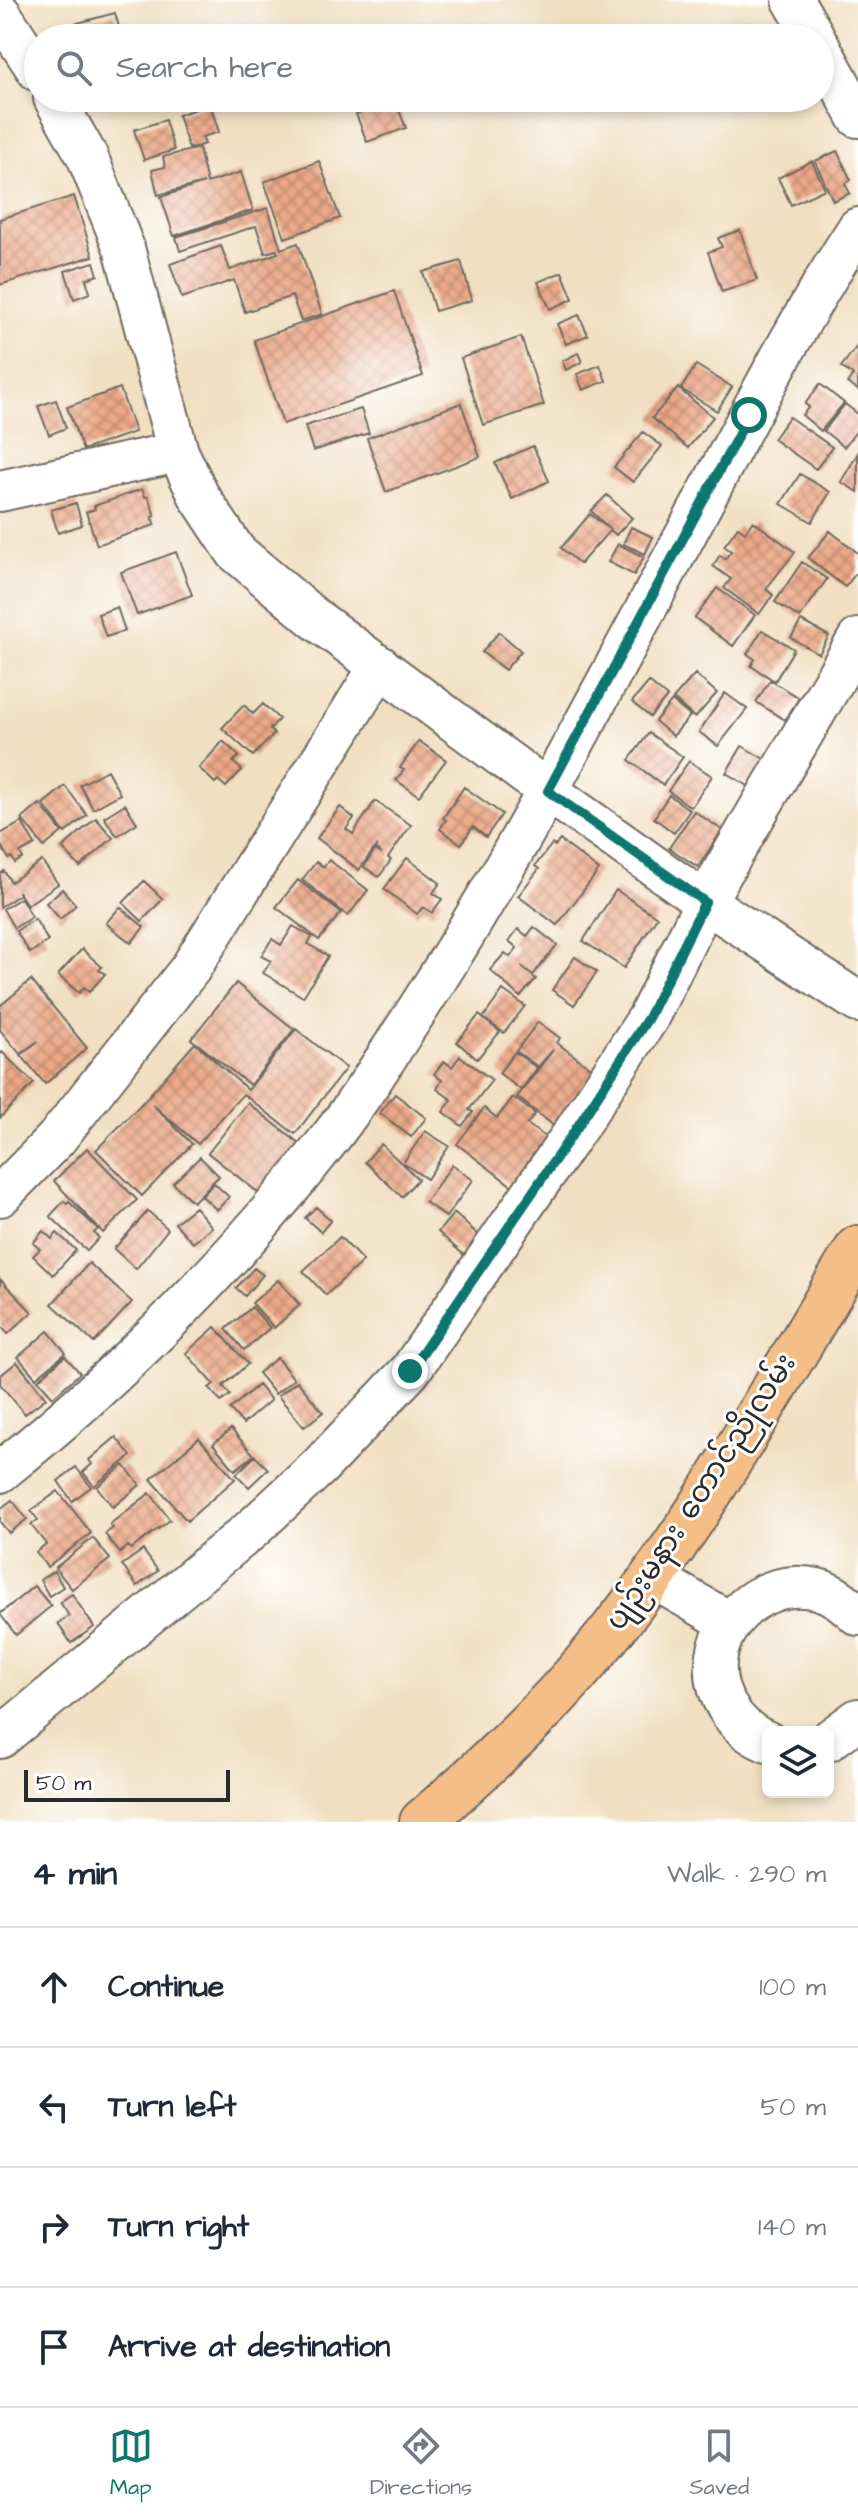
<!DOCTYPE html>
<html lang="en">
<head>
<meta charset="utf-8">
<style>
  :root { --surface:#fff; --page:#f2f2f3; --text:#1f2937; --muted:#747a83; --line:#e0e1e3; --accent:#0f766e }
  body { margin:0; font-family:"Architects Daughter","Noto Sans Myanmar",sans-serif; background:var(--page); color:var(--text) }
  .controls { position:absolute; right:24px; bottom:24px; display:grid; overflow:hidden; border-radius:12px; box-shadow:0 4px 12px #0003 }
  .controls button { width:72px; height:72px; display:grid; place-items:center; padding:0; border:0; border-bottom:2px solid var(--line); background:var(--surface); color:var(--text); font:40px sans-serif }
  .scale { position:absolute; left:24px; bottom:20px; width:206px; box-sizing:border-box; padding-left:8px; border:4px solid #2b2b2b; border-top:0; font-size:22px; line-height:28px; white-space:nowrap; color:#2b2b2b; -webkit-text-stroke:6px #fff; paint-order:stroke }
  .stop { position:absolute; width:24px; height:24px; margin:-18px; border:6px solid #0f766e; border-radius:50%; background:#fff }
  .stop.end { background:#0f766e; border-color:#fff; box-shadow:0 2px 8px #0008 }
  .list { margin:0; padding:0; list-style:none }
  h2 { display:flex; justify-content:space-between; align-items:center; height:104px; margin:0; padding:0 32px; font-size:34px }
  h2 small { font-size:26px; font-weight:400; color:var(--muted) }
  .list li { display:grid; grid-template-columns:52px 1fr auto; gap:24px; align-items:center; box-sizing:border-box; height:120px; padding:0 32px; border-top:2px solid var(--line) }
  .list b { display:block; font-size:30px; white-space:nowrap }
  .list em { font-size:26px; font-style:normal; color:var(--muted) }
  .icon { flex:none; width:44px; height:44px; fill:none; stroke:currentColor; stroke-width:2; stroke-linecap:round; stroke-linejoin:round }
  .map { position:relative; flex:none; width:858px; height:1822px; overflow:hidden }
  .search { position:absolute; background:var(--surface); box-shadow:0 4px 12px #0003; left:24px; right:24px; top:24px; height:88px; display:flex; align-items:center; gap:20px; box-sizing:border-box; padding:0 28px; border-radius:44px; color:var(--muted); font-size:30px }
  .sheet { height:584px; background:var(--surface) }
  nav { display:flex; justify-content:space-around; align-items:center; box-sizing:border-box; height:112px; border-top:2px solid var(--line); background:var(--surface); font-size:22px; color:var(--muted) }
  nav a { display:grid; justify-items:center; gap:4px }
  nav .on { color:var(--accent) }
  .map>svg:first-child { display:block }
</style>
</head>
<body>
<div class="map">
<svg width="858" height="1822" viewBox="0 0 858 1822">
  <defs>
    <pattern id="building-cross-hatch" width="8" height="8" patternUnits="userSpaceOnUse" patternTransform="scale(2)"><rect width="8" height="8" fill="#eca887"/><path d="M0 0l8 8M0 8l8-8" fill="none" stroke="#bf896f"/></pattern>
  </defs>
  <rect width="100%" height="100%" fill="#fff"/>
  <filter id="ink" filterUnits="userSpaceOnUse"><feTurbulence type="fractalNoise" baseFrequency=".0125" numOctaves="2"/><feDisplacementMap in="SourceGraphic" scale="16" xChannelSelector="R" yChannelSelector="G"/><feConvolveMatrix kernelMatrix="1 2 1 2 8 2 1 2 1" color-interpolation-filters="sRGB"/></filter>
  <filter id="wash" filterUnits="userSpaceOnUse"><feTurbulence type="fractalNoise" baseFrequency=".006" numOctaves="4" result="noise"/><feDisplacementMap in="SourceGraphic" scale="32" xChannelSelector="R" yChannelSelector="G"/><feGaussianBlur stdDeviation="1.8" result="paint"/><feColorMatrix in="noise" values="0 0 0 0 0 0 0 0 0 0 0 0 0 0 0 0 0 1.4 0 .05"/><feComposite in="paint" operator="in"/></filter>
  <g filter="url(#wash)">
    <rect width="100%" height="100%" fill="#f1dfc1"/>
    <g id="blocks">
      <!-- building -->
      <path fill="url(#building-cross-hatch)" d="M115,13L122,38H78L74,24Z
        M252,98H294L269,107L266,100L254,104Z
        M395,100L406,128L367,142L356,114Z
        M210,104L219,132L202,137L205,144L189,149L178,115Z
        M165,120L174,150L144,160L134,130Z
        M199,148L207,183L241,172L253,210L174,236L161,197L204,183L158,195L152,170L165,167L163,157Z
        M837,151L851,180L845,184L850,193L833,201L815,161Z
        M319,161L340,218L285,238L264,182Z
        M812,161L825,189L791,205L778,178Z
        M74,196L93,256L0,285V219Z
        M268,208L281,249L298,243L322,314L301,321L292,296L245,312L234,280L182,298L170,264L221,246L230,270L278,253L276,250L265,253L256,226L180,251L176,237Z
        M740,230L757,280L722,292L708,252L722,247L718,238Z
        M461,261L472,300L435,311L423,272Z
        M94,262L98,275L86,279L90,293L74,299L65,271Z
        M562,272L573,299L550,309L538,282Z
        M394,291L423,376L283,424L254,340Z
        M579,315L588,335L566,344L557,324Z
        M521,337L544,405L483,425L461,358Z
        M858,345V390L847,383L853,375L841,367Z
        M578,353L582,362L566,370L562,361Z
        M600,365L606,381L583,390L577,374Z
        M696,365L732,387L717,411L681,389Z
        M820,384L844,403L821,431L802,415L809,407L805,404Z
        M120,388L135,432L83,450L67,407Z
        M678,388L713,417L688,448L652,418Z
        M56,400L66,428L49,435L38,406Z
        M461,403L480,457L386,492L367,438Z
        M845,404L858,414V429L844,447L824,431Z
        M361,409L369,433L313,451L305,426Z
        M789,417L832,447L816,469L773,439Z
        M643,432L662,446L633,482L614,467Z
        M533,446L549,481L512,499L495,463Z
        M858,453V492L841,482Z
        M800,474L830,492L812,522L781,504Z
        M142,489L145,497L148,496L155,516L152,517L155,525L97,545L86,512L95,509L94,506Z
        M607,495L632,518L616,535L591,511Z
        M76,503L82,525L58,533L51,510Z
        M590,514L610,530L580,564L561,548Z
        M753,521L795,552L766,589L773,595L759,614L724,588L731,579L713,566L720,555L725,559L731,551L724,546L738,527L745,532Z
        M631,527L653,537L645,554L623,544Z
        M830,531L858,553V571L845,587L808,558Z
        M618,544L644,557L634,575L608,562Z
        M176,552L192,595L137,615L121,572Z
        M802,562L827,579L800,618L775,602Z
        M717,588L755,615L733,646L695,618Z
        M117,607L125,631L106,637L98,614Z
        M801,621L829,636L819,654L791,638Z
        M762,630L794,649L775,681L751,666L755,659L747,654Z
        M499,632L521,651L505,670L482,652Z
        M695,674L717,693L695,718L673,699Z
        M770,680L799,698L785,720L756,702Z
        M649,682L667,697L650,717L632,702Z
        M725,693L747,709L718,746L699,732Z
        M672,701L690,716L673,736L655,721Z
        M263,704L279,719L270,729L274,734L253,756L222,728L244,705L253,714Z
        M649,733L683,757L663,785L629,760Z
        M223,741L239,756L233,762L242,770L226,787L218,780L215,783L199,768Z
        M419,741L446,760L419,796L396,780L404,770L400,768Z
        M742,746L766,760L750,787L726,773Z
        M689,761L712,776L691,807L668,791Z
        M107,770L120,794L93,809L80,785Z
        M65,786L87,815L65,833L43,804Z
        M464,787L502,814L486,837L473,827L461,844L440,829L446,820L443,818Z
        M669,795L690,810L674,833L654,818Z
        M375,801L411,825L388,858L391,860L379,877L364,867L375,850L382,854L376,849L377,845L359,870L317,838L340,807L354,818L346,829L353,834Z
        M40,804L62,832L44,847L22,819Z
        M125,804L137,823L117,836L104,817Z
        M694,811L722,830L698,867L669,848Z
        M96,818L113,838L80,867L62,848Z
        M22,822L35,845L20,853L23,858L15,863L12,857L9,859L0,844V834Z
        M560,840L599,870L557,925L518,896L539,869L535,866L552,844L555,846Z
        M407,858L440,883L433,893L442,899L432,913L423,907L417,914L384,889Z
        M329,860L368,890L348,916L302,880L316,862L324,867Z
        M42,861L58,884L27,905L18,891L19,895L0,907V874L4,871L11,882Z
        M298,880L341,913L319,940L276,907Z
        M144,881L163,899L142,921L123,903Z
        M62,889L76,905L60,919L46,903Z
        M616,890L657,917L624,968L583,941Z
        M21,898L32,917L14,928L3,909Z
        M120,907L144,927L131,943L106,923Z
        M35,919L48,941L30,953L16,931Z
        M293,926L312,937L308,944L328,956L303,997L263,973L271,961L261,956L272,939L281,945Z
        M534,927L557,945L533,975L521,966L536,979L520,997L490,970L505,953L510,957L517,948L509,941L518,929L527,936Z
        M82,949L102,967L99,970L105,974L89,992L84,987L79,993L58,975Z
        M575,957L597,972L574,1005L552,990Z
        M31,980L87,1048L45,1084L21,1055L38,1041L20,1054L0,1030V1006Z
        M236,983L294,1029L250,1085L191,1039Z
        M503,990L525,1006L504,1033L483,1018Z
        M479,1015L500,1032L477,1059L457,1042Z
        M538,1022L560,1038L557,1043L595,1071L553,1125L517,1097L553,1050L538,1067L516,1051Z
        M296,1029L346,1068L295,1134L243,1094L198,1144L152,1104L192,1144L142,1196L96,1150L146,1099L195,1043L248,1090Z
        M2,1052L34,1083L0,1118V1055Z
        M515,1052L537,1068L521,1090L499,1073Z
        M460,1056L492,1080L469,1110L473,1112L462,1126L443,1112L452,1100L437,1089L442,1080L434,1074L444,1061L452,1067Z
        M395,1094L426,1118L411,1137L380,1113Z
        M513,1097L535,1114L527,1124L552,1142L516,1189L457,1144L484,1108L497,1118Z
        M248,1103L300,1144L260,1194L208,1153Z
        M425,1131L449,1146L427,1179L403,1163Z
        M381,1144L418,1179L402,1197L365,1162Z
        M87,1148L137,1200L103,1233L54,1181Z
        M200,1157L219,1176L193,1202L173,1183Z
        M452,1165L473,1180L446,1217L425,1202Z
        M214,1183L229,1197L217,1210L202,1196Z
        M64,1201L67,1204L69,1202L98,1229L94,1233L99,1238L87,1251L50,1216Z
        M195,1207L212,1227L193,1243L175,1223Z
        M316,1207L331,1220L321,1232L305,1218Z
        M148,1211L168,1229L136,1269L114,1249Z
        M454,1213L481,1237L465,1256L438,1232Z
        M43,1231L52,1239L57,1233L76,1250L53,1275L33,1256L40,1249L33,1243Z
        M340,1237L363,1261L326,1295L303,1271Z
        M89,1263L132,1302L94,1343L52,1304Z
        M254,1268L263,1275L245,1296L236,1288Z
        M0,1279L32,1312L8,1334L0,1325Z
        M278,1280L300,1305L274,1328L252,1303Z
        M252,1307L270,1328L244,1350L226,1329Z
        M215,1327L248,1364L223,1386L230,1395L221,1402L209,1388L214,1384L186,1353Z
        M48,1331L66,1353L36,1378L18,1357Z
        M65,1356L80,1373L53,1397L38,1380Z
        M277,1358L294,1379L275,1394L258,1373Z
        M17,1362L46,1398L25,1414L0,1384V1376Z
        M297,1381L323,1412L304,1427L278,1396Z
        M258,1385L271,1400L243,1424L230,1409Z
        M231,1429L254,1455L235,1470L213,1444Z
        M116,1437L131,1456L94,1486L83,1472L92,1464L89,1460Z
        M199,1438L235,1479L187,1521L151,1479Z
        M255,1456L268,1469L249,1487L236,1474Z
        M124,1465L140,1485L113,1507L97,1487Z
        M76,1467L91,1487L72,1501L58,1481Z
        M58,1491L91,1533L47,1567L36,1552L46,1544L31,1525L38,1520L31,1511Z
        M150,1493L170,1520L131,1549L128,1546L120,1553L105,1534L113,1528L110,1524Z
        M12,1500L27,1519L9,1533L0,1522V1509Z
        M93,1538L110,1559L72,1589L55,1568Z
        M143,1550L158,1571L137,1586L122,1565Z
        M54,1571L63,1587L49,1596L40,1580Z
        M34,1586L51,1606L16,1635L0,1614Z
        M72,1594L94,1627L71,1643L58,1623L69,1616L60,1602Z"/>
    </g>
  </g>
  <g filter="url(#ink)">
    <use href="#blocks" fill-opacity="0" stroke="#706a60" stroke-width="2"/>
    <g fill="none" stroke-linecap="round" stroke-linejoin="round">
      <!-- minor casing -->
      <g stroke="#706a60" stroke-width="44">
        <path id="minor" d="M793,0L815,38
          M0,13L38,71
          M820,47L858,117
          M54,98L87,156L124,248L178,452L199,496L236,552L314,618L548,791L705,902L858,1002
          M0,491L178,452
          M0,1196L56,1139L190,969L380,666
          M0,1472C116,1380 232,1263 323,1147C357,1105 385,1059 414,1015C509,869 589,715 671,562C732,450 788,335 858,228
          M651,1577L729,1622
          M0,1738L252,1529L320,1466L410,1371L576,1129L648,1018L705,902L858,639
          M828,1741L858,1719
          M768,1742C750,1735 737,1724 727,1707C690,1647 751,1573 817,1589C834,1593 846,1604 858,1615"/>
      </g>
      <!-- major casing -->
      <g stroke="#706a60" stroke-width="48">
        <path id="major" d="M422,1822C480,1772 538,1719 587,1661C694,1535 773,1387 858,1248"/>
      </g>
      <!-- minor -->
      <use href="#minor" stroke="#fff" stroke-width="40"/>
      <!-- major -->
      <use href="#major" stroke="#f6be87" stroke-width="44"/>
    </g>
  </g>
  <g fill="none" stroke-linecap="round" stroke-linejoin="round" filter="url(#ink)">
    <!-- route -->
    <path stroke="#0f766e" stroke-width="10" d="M410,1371L576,1129L648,1018L705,902L548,791L749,415"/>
  </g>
  <g text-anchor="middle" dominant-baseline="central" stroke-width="6" stroke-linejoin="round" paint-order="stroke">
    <!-- street labels -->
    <g font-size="30" fill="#2b2b2b" stroke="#fff">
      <text transform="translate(701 1492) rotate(-57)">ပျဉ်းမနား တောင်ညိုလမ်း</text>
    </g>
  </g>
</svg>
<div class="controls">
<button><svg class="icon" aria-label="layers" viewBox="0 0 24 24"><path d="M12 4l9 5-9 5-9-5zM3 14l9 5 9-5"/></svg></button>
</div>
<div class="scale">50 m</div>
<div class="stop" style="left:749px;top:415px"></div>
<div class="stop end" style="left:410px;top:1371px"></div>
<div class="search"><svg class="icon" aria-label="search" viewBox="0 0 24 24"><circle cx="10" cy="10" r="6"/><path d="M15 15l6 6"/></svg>Search here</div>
</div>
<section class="sheet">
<h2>4 min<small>Walk · 290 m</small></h2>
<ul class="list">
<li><svg class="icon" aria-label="ahead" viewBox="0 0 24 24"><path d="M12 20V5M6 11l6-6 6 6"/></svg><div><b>Continue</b></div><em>100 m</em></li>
<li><svg class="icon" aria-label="left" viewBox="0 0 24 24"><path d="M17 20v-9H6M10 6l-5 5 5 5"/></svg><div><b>Turn left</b></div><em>50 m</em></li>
<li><svg class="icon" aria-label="right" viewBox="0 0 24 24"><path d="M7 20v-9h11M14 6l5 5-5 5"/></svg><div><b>Turn right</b></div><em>140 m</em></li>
<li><svg class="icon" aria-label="arrive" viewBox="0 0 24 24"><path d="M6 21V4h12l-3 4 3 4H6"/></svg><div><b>Arrive at destination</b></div></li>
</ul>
</section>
<nav>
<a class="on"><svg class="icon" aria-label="map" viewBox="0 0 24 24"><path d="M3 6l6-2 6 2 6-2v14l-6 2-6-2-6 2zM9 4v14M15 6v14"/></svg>Map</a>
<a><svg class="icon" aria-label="directions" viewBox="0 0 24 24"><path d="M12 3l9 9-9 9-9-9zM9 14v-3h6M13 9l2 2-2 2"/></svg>Directions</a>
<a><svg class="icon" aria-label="saved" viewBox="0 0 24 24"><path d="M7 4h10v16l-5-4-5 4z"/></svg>Saved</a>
</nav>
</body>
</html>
